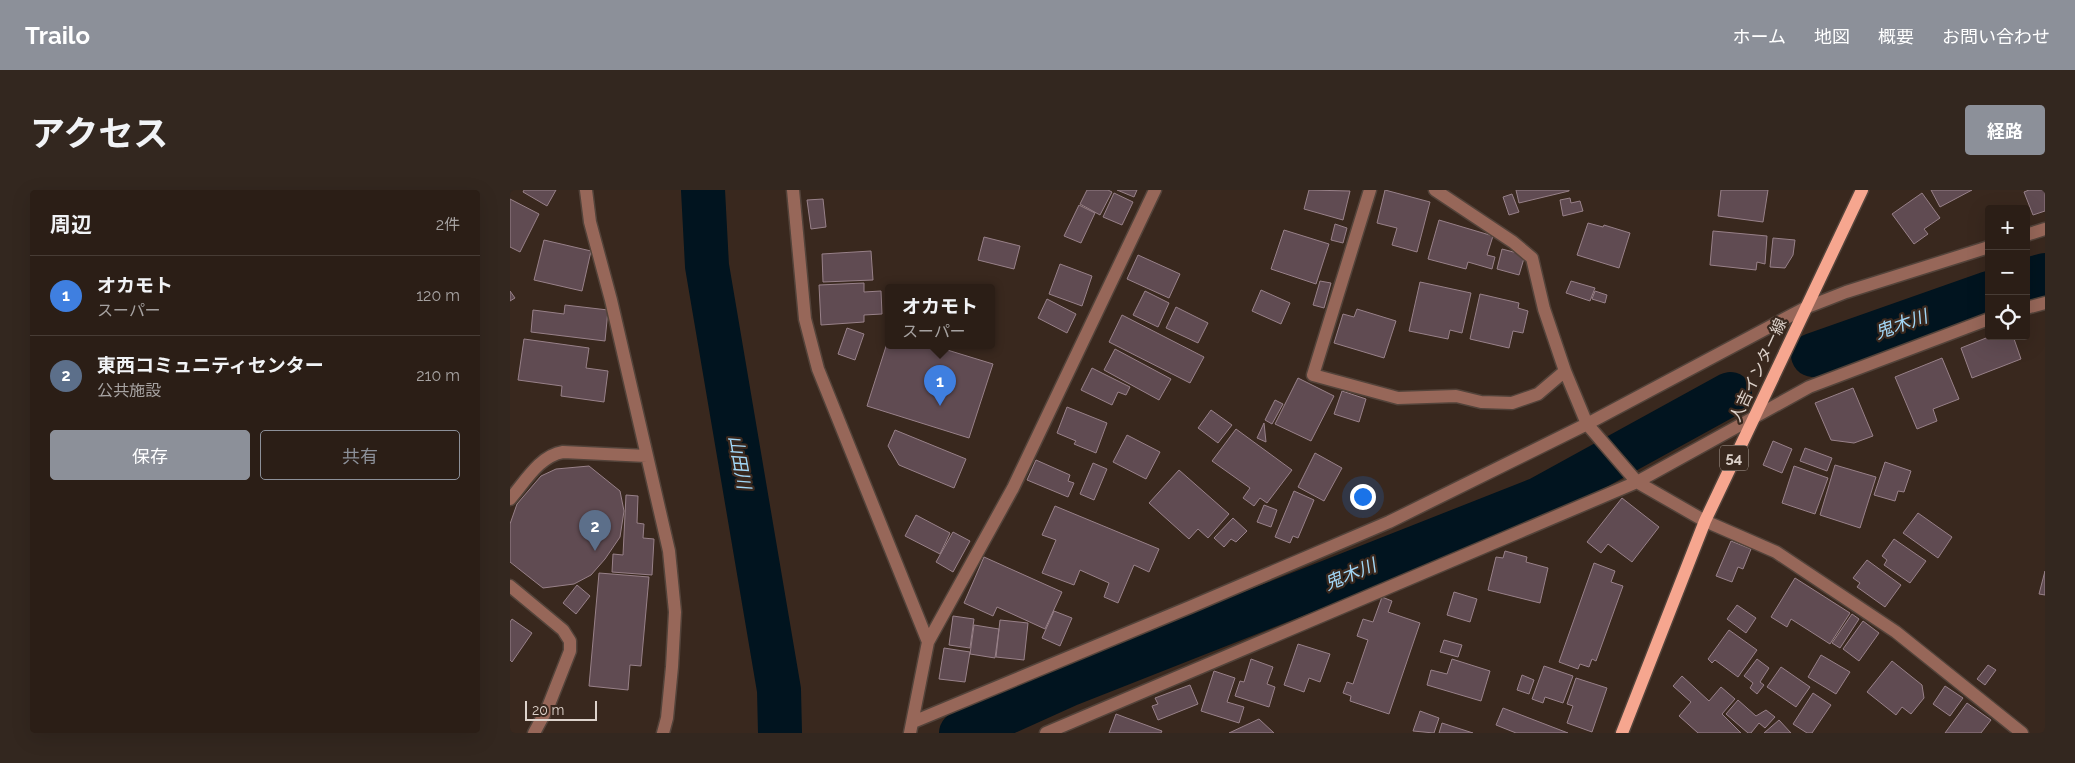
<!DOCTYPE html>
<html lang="ja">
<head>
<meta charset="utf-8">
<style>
  :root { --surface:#2b1e16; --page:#33271f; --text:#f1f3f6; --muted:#a6a2a1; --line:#473c35; --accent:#8c9099 }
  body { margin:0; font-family:Raleway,"Noto Sans JP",sans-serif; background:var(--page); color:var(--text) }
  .controls { position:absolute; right:15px; top:15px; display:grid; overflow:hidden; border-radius:5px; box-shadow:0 5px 20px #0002 }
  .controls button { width:45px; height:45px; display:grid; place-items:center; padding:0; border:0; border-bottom:1px solid var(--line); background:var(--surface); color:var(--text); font:25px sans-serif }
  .scale { position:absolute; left:15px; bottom:12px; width:72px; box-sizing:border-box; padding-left:5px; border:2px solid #ddd2cb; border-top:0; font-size:14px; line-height:18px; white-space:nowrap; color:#ddd2cb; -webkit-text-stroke:4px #39281e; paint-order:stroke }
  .you { position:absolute; left:852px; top:306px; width:18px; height:18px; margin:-12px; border:4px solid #fff; border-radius:50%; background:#1a73e8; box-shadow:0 0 0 8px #1a73e833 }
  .badge { display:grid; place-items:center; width:32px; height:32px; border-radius:50%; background:var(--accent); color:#fff; font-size:16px; font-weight:700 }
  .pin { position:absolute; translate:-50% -41px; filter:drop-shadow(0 1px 2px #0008) }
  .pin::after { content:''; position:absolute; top:26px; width:18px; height:15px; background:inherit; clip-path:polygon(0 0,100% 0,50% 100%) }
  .popup { position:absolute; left:375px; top:94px; width:110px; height:65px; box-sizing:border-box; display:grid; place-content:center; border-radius:5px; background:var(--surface); filter:drop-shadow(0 1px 4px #0005); font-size:16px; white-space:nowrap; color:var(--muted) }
  .popup b { font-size:19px; color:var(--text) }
  .popup::after { content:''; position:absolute; left:50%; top:100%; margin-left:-10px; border:10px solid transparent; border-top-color:var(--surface) }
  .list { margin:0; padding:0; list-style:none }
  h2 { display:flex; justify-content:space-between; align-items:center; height:65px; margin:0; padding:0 20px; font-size:21px }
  h2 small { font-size:16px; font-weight:400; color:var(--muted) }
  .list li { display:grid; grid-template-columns:32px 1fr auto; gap:15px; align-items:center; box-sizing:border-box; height:80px; padding:0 20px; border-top:1px solid var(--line) }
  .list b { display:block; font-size:19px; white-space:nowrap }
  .list p { margin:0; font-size:16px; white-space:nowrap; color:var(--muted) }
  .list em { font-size:16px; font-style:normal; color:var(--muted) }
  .actions { display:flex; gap:10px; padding:15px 20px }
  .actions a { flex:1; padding:11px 0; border:1px solid var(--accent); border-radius:5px; text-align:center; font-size:18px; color:var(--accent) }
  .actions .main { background:var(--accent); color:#fff }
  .icon { flex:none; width:28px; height:28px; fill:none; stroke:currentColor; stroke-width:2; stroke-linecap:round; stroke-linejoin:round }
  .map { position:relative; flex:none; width:1535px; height:543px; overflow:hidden; border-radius:5px }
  header { display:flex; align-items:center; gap:30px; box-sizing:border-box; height:70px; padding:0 25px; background:var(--accent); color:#fff }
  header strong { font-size:24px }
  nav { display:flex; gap:28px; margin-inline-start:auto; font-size:18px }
  .intro { display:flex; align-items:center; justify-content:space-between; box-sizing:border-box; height:120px; padding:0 30px }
  h1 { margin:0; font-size:35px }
  .button { padding:12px 22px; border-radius:5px; background:var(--accent); color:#fff; font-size:18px; font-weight:700 }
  main { display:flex; gap:30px; padding:0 30px }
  aside { flex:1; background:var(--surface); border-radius:5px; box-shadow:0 5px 20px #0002 }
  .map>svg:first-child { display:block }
</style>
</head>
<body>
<header>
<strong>Trailo</strong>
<nav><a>ホーム</a><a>地図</a><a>概要</a><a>お問い合わせ</a></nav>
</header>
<div class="intro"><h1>アクセス</h1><a class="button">経路</a></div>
<main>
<aside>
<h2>周辺<small>2件</small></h2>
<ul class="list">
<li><span class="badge" style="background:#3f7fe0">1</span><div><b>オカモト</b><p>スーパー</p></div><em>120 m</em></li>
<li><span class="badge" style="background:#5c6f8a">2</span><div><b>東西コミュニティセンター</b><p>公共施設</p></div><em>210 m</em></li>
</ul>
<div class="actions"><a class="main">保存</a><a>共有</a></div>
</aside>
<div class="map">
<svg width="1535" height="543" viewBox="0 0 1535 543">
  <rect width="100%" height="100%" fill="#39281e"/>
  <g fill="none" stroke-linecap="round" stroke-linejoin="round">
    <!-- river -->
    <path stroke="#01141f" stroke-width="44" d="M193,0L197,76L269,500L270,543
      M1516,90L1535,85
      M1303,165L1479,103
      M451,543L560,494L1029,309L1220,204"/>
  </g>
  <!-- building -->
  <path fill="#604b52" stroke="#988189" d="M14,0H46L37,16L13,2Z
    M577,0H598L602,2L590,25L570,14Z
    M607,0H627L624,7Z
    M799,0L840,1L833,30L794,19Z
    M875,0L920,12L907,62L882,55L887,38L867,33Z
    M1006,0H1059V1L1009,13Z
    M1211,0H1258L1253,32L1208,26Z
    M1421,0H1462L1430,17Z
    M1519,0H1535V21L1523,25L1514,2Z
    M604,3L623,12L612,35L593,27Z
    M1412,3L1430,28L1414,39L1418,44L1404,54L1382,24Z
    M1002,4L1009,22L999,25L993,7Z
    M1060,8L1061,13L1070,11L1073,21L1053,26L1050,10Z
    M0,9L29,24L10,62L0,57Z
    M313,9L316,37L301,39L297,10Z
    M569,15L585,23L571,53L554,46Z
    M929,30L983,46L977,65L985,67L982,79L958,72L956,79L918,69Z
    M1078,33L1093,37L1094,35L1120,43L1109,78L1067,65Z
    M825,34L837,38L833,53L821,50Z
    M774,40L819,54L806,94L761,79Z
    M1203,41L1257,46L1255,74L1247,72L1246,80L1200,75Z
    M474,47L510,56L504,79L468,70Z
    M1263,48L1285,50L1283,65L1275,78L1260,77Z
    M34,50L81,61L72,101L24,90Z
    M992,59L1015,65L1009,85L987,79Z
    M361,61L363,90L313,92L312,64Z
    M628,65L670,84L659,108L617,89Z
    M550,74L582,86L572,116L539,104Z
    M810,91L821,93L814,118L803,115Z
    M1061,91L1085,98L1080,111L1056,103Z
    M910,92L961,103L952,143L940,140L938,149L899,141Z
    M354,93V102L371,101L372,124L354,125V132L311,135L309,95Z
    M751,100L780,113L771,134L742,121Z
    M0,101L5,108L0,111Z
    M635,101L659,113L648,137L623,125Z
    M1085,101L1097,105L1095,113L1082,109Z
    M970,104L1009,113L1008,118L1018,121L1013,143L1003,141L999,158L960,149Z
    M537,109L566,124L557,143L528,128Z
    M55,115L98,120L95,151L21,142L23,120L54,124Z
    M666,117L698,133L688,153L656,138Z
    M847,119L886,131L874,168L824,153L833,124L844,127Z
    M612,125L694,167L680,193L599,152Z
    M337,138L354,144L345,170L328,164Z
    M1481,146H1503L1511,169L1462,188L1451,158Z
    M379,147V155H421L483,174L459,248L357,216Z
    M14,149L79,158L76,178L98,181L94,212L51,206L52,196L8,190Z
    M605,159L661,189L649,210L594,180Z
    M1432,168L1449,209L1423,219L1427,231L1407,239L1385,187Z
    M582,178L620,197L616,205L608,202L602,215L571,200Z
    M788,188L824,206L801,251L765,234Z
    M1343,198L1363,246L1344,253L1321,250L1305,213Z
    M832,201L856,209L849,232L824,224Z
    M765,210L773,214L762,234L755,230Z
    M557,217L597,233L586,263L564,254L566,251L547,243Z
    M701,220L722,235L708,253L688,238Z
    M754,233L756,252L747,248Z
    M726,239L782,280L757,313L750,308L744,316L733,308L740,298L702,271Z
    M385,240L456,269L444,298L389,275L378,256Z
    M617,245L650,262L636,289L603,272Z
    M1263,251L1282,259L1272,283L1253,275Z
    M1295,258L1322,268L1317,281L1290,271Z
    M805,263L832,278L814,311L788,297Z
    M526,270L560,285L558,291L564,293L558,307L517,290Z
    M1375,272L1401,281L1394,302L1388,301L1385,311L1364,305Z
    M583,273L597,279L584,310L570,304Z
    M1325,275L1366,287L1350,338L1310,325Z
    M79,276L110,301L114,321L110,347L95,369L81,385L64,394L33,398L0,372V334L7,314L31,286L46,279Z
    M1284,276L1318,288L1305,324L1272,313Z
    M669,280L719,324L698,348L688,339L679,349L639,313Z
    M784,301L804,310L788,348L783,346L780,353L765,347Z
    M116,305L128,306L127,333L134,334L133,348L144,349L142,385L102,382L103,364L113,365Z
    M1112,308L1149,337L1122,372L1098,354L1091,363L1077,352Z
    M754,315L767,320L761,337L747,332Z
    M545,316L649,359L639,382L624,375L608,413L594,407L599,393L570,380L564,395L532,383L546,350L532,345Z
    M1408,323L1442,347L1428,368L1393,343Z
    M406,325L440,343L430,364L395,346Z
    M723,328L737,341L726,352L721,349L714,357L704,348Z
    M443,342L460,351L443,382L426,372Z
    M1384,349L1416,371L1400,393L1374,375L1377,370L1372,366Z
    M1221,351L1241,359L1233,379L1228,377L1222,392L1206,386Z
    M995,361L1017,367L1016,372L1038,378L1030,413L978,400L986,367L993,368Z
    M474,367L552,402L535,439L487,417L483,426L454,413Z
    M1357,370L1391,395L1375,417L1347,397L1350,393L1343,388Z
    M1084,373L1105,381L1101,392L1113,396L1086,471L1082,469L1079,477L1070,474L1068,479L1049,472Z
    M1535,381V405L1529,404Z
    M89,383L139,387L131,476L120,475L118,500L79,496Z
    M1285,388L1340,423L1320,454L1281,429L1277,437L1261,427Z
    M67,395L80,406L66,424L53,413Z
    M944,402L967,409L960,432L937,425Z
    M872,407L882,411L878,422L910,433L879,524L840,511L841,506L833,503L837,492L843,494L858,450L847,446L853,429L863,432Z
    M1227,415L1246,428L1236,443L1217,429Z
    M544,421L562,428L550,456L532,448Z
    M1342,424L1349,429L1330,458L1322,453Z
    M443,426L464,429L460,458L439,455Z
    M2,429L22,443L2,472L0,470V432Z
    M490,430L518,433L514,470L486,467Z
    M1353,431L1369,443L1349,471L1333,459Z
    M464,435L489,439L485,468L460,464Z
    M1219,440L1247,460L1228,487L1205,470L1202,473L1198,469Z
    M934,450L952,455L948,467L930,462Z
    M788,454L820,464L810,492L799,488L794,502L774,495Z
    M434,458L460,462L455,492L429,489Z
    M1311,465L1340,482L1326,504L1298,487Z
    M741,469L763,477L757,494L765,497L759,517L725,506L730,491L734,492Z
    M942,469L980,481L971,511L917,495L921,480L937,484Z
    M1247,469L1259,478L1250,492L1254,495L1247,504L1240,498L1243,493L1234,486Z
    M1382,471L1412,495L1414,508L1401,524L1392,517L1386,525L1357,502Z
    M1478,475L1486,480L1475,495L1467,489Z
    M1034,476L1063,486L1053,513L1035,507L1033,513L1022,509Z
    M1271,477L1300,497L1286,517L1257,497Z
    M704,481L725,488L717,512L734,517L729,533L691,521Z
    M1012,485L1024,490L1019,504L1007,500Z
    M1172,486L1199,511L1211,497L1225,509L1212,524L1231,543H1188L1169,526L1181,512L1163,496Z
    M1066,488L1097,498L1082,542L1057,533L1063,516L1057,514Z
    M680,495L688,514L648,530L642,516L648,514L645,508Z
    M1435,496L1453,508L1440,526L1423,514Z
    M1303,503L1321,515L1302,543H1297L1283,534Z
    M1228,510L1246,526L1256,520L1265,527L1255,538L1249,533L1241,543H1238L1216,524Z
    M1457,513L1481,530L1471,543H1435Z
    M993,518L1058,543H1006L986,535Z
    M910,521L929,528L924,543L903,541Z
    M606,524L652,541L651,543H599Z
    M749,529L764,543H719Z
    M1269,530L1281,543H1254Z
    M932,533L963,543H929Z"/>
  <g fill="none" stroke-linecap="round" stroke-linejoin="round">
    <!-- minor casing -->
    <g stroke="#53433a" stroke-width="15">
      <path id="minor" d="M76,0L80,32L101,110L159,361L165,422L162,477L157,528L153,543
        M283,0L295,129L308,179L418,452
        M860,0L803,185L888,208L946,206L971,212L1002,213L1028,204L1055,181L1077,234L1127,292L1195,331L1266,362L1386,442L1512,543
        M925,0L1003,52L1022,68L1034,119L1055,181
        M1516,45L1535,39
        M1516,118L1535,113
        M0,309C15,292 29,266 53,262L137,266
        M0,396L53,440L60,451V461L38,517L24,543
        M403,532L680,417L879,332L1077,234L1295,118L1336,102L1479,57
        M400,543L418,452L503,298L645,0
        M536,543L1127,292L1299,197L1479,129"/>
    </g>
    <!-- major casing -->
    <g stroke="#53433a" stroke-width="15">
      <path id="major" d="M1112,543L1195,331L1352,0"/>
    </g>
    <!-- minor -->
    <use href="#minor" stroke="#976759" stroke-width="12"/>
    <!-- major -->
    <use href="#major" stroke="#f6a68f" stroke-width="12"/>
  </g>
  <g text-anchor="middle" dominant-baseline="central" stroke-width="4.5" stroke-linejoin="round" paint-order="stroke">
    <!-- shield labels -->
    <rect fill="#39281e" stroke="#ac9f97" stroke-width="1" x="1210" y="255.5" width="28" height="25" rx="4"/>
    <g font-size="15" font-weight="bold" fill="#ddd2cb">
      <text x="1224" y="268">54</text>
    </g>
    <!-- street labels -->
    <g font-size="16" fill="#ddd2cb" stroke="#39281e">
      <text transform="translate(1248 180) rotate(-65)">人吉インター線</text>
    </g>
    <!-- water labels -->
    <g font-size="18" font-style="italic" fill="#a2d7f7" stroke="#39281e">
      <text transform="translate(1391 134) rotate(-19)">鬼木川</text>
      <text transform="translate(230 272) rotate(80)">山田川</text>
      <text transform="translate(840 384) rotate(-22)">鬼木川</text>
    </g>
  </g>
</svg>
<div class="controls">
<button>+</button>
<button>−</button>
<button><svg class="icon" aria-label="locate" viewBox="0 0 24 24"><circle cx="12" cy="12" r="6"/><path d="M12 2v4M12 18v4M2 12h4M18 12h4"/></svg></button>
</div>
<div class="scale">20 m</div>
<div class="you"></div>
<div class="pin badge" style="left:430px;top:216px;background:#3f7fe0">1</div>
<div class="popup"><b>オカモト</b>スーパー</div>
<div class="pin badge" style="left:85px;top:361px;background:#5c6f8a">2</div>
</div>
</main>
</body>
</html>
